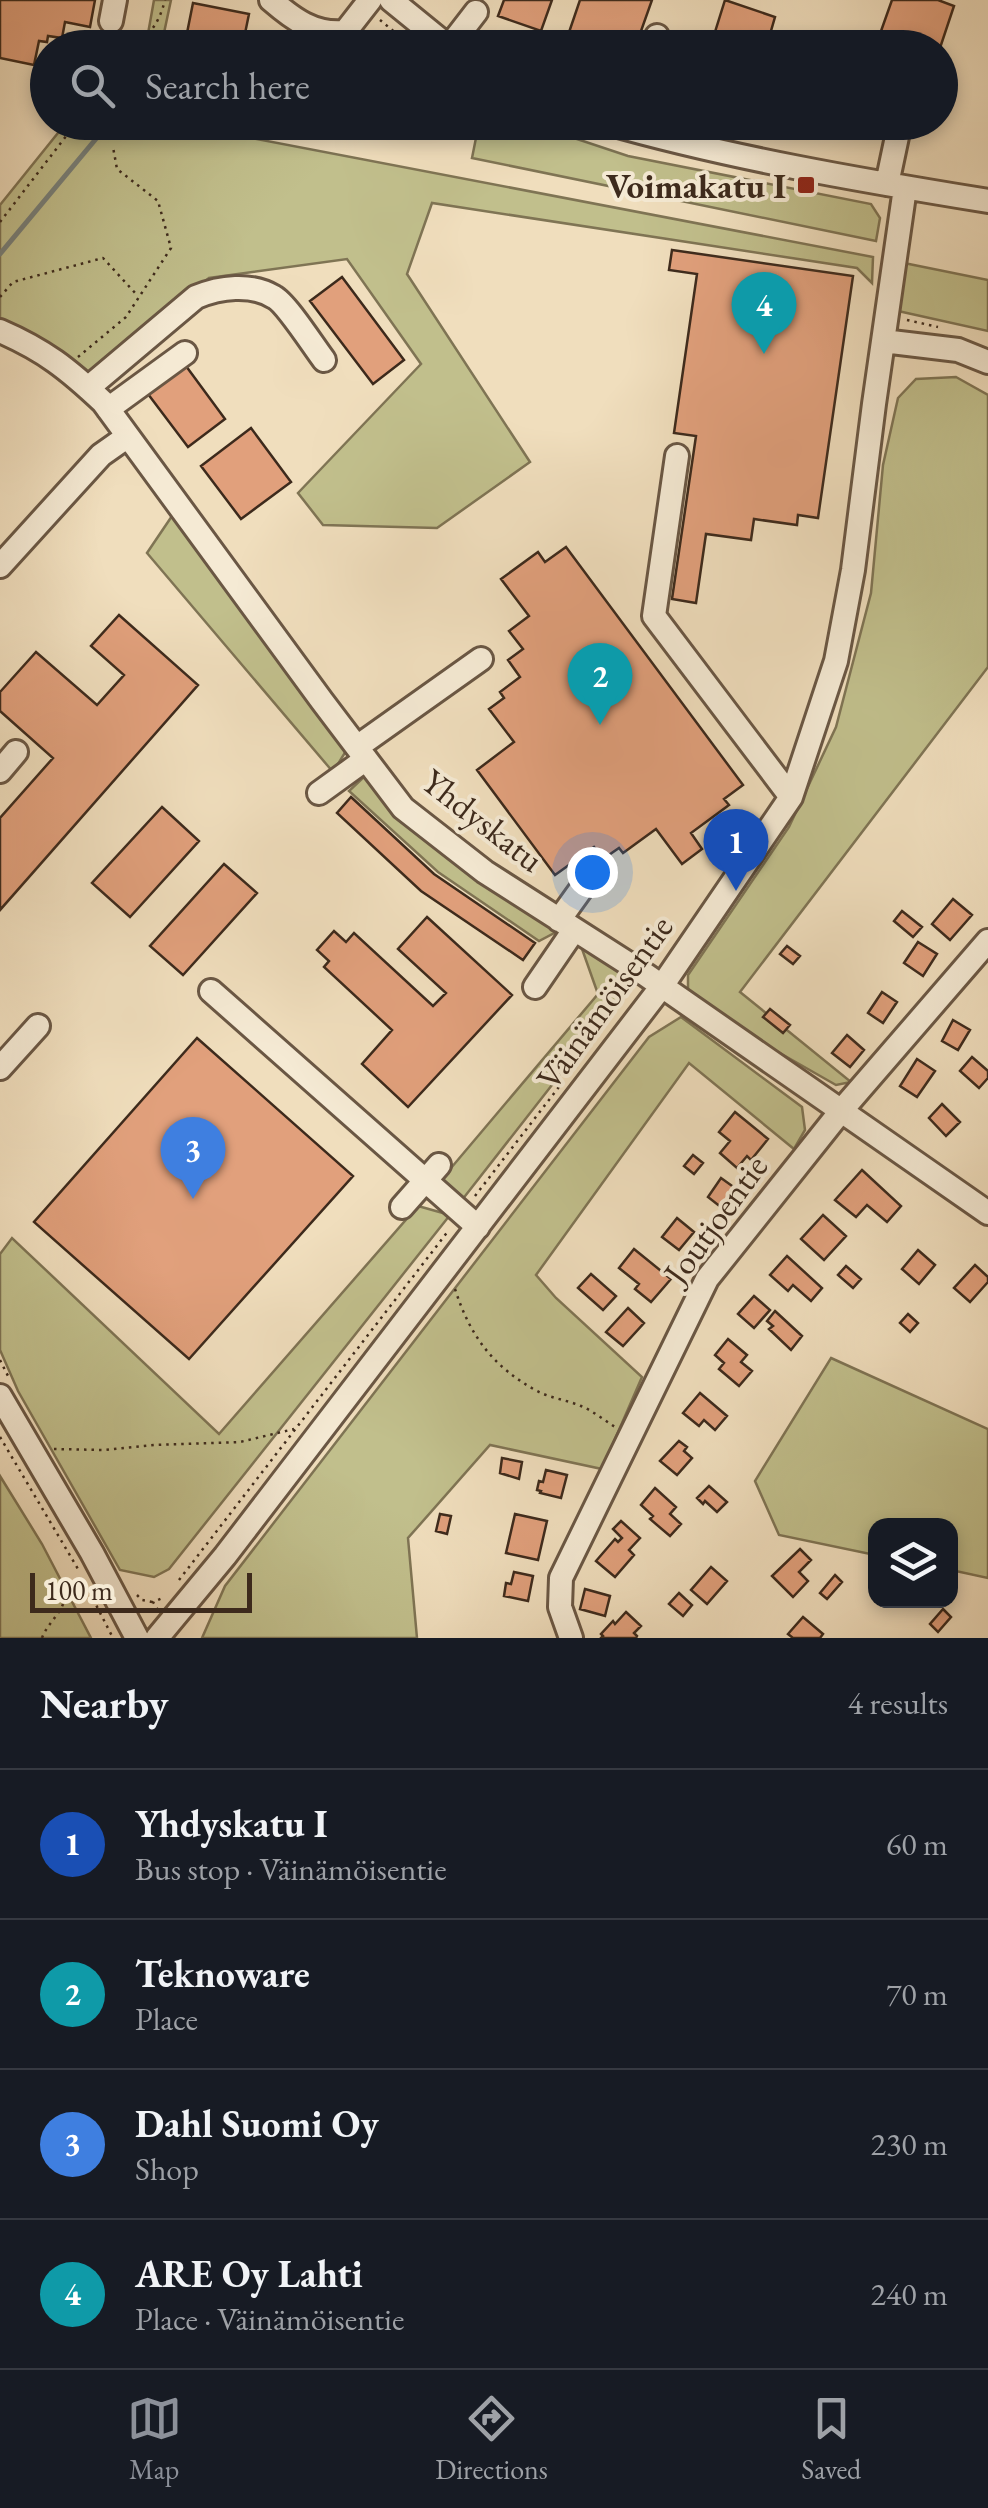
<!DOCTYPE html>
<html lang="en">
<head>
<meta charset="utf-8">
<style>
  :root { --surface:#171b24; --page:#20242c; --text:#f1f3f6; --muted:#9ea1a6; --line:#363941; --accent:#8c9099 }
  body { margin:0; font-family:"EB Garamond",serif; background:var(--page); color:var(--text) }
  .controls { position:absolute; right:30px; bottom:30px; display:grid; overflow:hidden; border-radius:20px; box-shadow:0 5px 15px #0003 }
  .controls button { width:90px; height:90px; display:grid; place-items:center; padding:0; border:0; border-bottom:2px solid var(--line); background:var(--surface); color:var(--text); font:50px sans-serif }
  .scale { position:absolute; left:30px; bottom:25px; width:222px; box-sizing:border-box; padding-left:10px; border:5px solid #3d2a1c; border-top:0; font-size:28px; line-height:35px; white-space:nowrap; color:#3d2a1c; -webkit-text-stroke:8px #f5ead4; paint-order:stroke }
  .you { position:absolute; left:592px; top:872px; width:35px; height:35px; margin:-25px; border:8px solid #fff; border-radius:50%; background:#1a73e8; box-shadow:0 0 0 15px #1a73e833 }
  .badge { display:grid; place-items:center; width:65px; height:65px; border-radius:50%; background:var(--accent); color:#fff; font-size:32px; font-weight:700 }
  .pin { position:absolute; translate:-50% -82px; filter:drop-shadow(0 2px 5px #0008) }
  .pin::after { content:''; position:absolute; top:52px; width:35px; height:30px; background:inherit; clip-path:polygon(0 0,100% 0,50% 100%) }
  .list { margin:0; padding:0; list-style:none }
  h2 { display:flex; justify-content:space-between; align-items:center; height:130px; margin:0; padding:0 40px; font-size:42px }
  h2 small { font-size:32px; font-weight:400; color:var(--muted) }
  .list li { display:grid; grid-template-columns:65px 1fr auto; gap:30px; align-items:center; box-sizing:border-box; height:150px; padding:0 40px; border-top:2px solid var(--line) }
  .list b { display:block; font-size:38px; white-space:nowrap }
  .list p { margin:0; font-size:32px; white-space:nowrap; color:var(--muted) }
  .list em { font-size:32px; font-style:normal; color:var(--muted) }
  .icon { flex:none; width:55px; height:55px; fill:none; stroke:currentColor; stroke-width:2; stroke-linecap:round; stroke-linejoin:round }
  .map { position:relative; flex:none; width:988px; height:1638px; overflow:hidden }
  .search { position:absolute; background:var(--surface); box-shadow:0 5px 15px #0003; left:30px; right:30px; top:30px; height:110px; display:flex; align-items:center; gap:25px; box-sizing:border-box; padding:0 35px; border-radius:55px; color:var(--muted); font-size:38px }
  .sheet { height:730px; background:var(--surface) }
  nav { display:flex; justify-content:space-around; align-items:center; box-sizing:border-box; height:140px; border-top:2px solid var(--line); background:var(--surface); font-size:28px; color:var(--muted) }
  nav a { display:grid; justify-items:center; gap:5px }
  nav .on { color:var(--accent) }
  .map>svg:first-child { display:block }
</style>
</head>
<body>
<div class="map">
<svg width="988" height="1638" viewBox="0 0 988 1638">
  <rect width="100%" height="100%" fill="#f0debd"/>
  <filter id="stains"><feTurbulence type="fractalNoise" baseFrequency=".002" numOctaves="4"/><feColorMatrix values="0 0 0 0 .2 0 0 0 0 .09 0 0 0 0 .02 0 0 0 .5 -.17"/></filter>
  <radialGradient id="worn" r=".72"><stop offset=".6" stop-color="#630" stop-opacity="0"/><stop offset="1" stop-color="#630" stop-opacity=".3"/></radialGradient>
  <!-- green -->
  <path fill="#c1bf8c" stroke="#7f7454" stroke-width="2.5" d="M154,0H171L161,47H143L146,45Z
    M66,123H173L873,257L872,283L857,268L432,203L407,274L530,462L437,528L323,525L298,493L421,364L347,259L209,278L88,379L68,356L0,318V205Z
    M479,123H529L628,156L871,204L880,218L876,241L472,158Z
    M904,263L988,280V331L898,311Z
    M956,377L988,395V667L740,992L851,1082L836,1085L764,1044L688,990V975L789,827L836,727L871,593L883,465L898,398L916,379Z
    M172,516L346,751L333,772L147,553Z
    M367,774L558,931L539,941L438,872L349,791Z
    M581,946L619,971L627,989L462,1200L440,1181L598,994Z
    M681,1017L802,1107L805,1130L794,1149L689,1063L536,1275L556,1298L642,1377L602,1469L490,1445L408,1538L417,1638H202L225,1586L649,1037Z
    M418,1206L450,1215L169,1569L154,1577L120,1570L18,1391L0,1350V1254L12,1238L219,1434Z
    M831,1358L988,1429V1578L951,1570L950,1526H876L875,1555L779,1535L755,1481Z
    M0,1476L42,1544L91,1638H0Z"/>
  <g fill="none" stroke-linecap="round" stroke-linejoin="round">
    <!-- stream -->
    <path stroke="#77807b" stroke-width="5" d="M0,254L110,122"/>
  </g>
  <!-- building -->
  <path fill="#e1a07c" stroke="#3d2a1c" stroke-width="2.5" d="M0,0H95L90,27L65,22L62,38L48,36L47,42L39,41L34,65L0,58Z
    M504,0H552L541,31L498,16Z
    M580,0H652L635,48H571L565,44Z
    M725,0L775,17L766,48H710Z
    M892,0H938L954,6L940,48H875Z
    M193,3L249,14L242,48H184Z
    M672,250L853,276L818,518L798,515L797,525L754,519L751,540L706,534L696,603L672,599L696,436L674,433L697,274L669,270Z
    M342,277L404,360L373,384L310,301Z
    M186,366L225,419L188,447L148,394Z
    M251,428L291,482L241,519L201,466Z
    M566,547L743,785L724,799L729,805L691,833L702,849L682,864L656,829L623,853L619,848L603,859L594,847L555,875L477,770L514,742L489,709L504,698L500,692L520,677L508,660L523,649L509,631L529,616L501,579L538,552L545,562Z
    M119,615L198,685L0,910V818L53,758L0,711V692L36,652L97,705L124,675L91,646Z
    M351,797L434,874L535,943L523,960L421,891L337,813Z
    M162,807L199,841L130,917L92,883Z
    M224,864L257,893L183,975L150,946Z
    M953,899L972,915L950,940L932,924Z
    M902,911L922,927L913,937L894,921Z
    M427,917L512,995L408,1107L362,1064L392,1030L324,967L329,961L317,950L334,931L346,942L354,933L433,1006L446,993L398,949Z
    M918,942L937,954L923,976L904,963Z
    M787,946L800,956L793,964L780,954Z
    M882,992L897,1002L883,1023L868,1013Z
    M770,1009L790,1025L783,1033L763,1017Z
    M953,1020L970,1030L958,1050L942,1041Z
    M847,1035L864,1050L850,1067L832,1053Z
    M197,1038L353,1176L189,1359L34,1222Z
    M972,1057L988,1071V1078L979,1088L960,1071Z
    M917,1059L935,1071L917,1097L900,1086Z
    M942,1104L960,1122L946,1136L929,1118Z
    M735,1112L768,1139L751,1160L747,1156L737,1168L720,1153L730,1141L719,1132Z
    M693,1155L703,1163L694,1174L684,1166Z
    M862,1170L901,1206L887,1222L867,1205L856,1217L835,1200Z
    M721,1178L735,1188L722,1208L708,1197Z
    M823,1215L846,1236L824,1260L801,1239Z
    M677,1218L694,1232L679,1250L662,1237Z
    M634,1249L671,1279L651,1302L635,1289L639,1284L619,1268Z
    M918,1250L935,1265L919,1284L902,1269Z
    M787,1256L822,1288L811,1301L793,1285L788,1291L770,1275Z
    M975,1265L988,1277V1282L970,1302L954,1288Z
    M846,1266L861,1279L853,1288L838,1275Z
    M591,1274L616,1296L603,1310L578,1288Z
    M754,1296L770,1310L754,1328L738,1314Z
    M628,1308L644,1323L623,1346L606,1332Z
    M775,1311L802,1336L791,1350L769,1329L773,1326L767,1321Z
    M908,1314L918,1323L910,1332L900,1323Z
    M728,1339L747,1355L741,1362L752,1371L739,1386L719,1369L724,1363L715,1355Z
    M700,1393L727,1416L715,1430L704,1420L699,1426L683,1413Z
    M679,1441L687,1447L684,1451L692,1458L677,1475L660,1461Z
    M502,1458L522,1462L519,1479L500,1473Z
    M546,1470L567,1475L561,1498L540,1493L541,1491L537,1490L539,1481L543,1482Z
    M709,1486L727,1502L717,1512L705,1501L703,1504L697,1498Z
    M655,1488L676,1507L670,1514L681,1524L670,1536L650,1519L653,1516L641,1505Z
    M440,1514L451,1516L447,1534L436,1531Z
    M515,1514L547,1521L538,1560L506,1553Z
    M621,1521L640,1538L629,1550L634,1555L615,1577L596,1561L615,1539L618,1542L622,1538L613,1529Z
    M800,1549L811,1560L799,1572L808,1581L793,1597L772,1576Z
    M711,1567L727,1581L707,1604L691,1590Z
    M514,1572L533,1576L528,1601L504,1596L506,1583L511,1584Z
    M835,1575L842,1582L827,1599L820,1593Z
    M585,1589L610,1596L605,1616L580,1609Z
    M679,1593L692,1605L683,1616L669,1604Z
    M943,1609L951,1617L938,1632L930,1624Z
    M626,1612L641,1626L634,1633L637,1636L636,1638H601L603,1636L601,1634L613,1621L615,1624Z
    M803,1617L823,1634L820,1638H793L788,1634Z"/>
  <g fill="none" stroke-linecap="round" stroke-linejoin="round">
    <!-- minor casing -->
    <g stroke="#6a5744" stroke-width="28">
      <path id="minor" d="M271,0C293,19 314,35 345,32L370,0
        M391,0L450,48
        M111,21L115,0
        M449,47L476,12
        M654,48L657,36
        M604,122C730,158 859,180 988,201
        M887,184L898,132
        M0,331C44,350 68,369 103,402L322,701L403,808L485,872L646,975L988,1213
        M883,341L958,350L988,362
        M88,388L196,297C220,287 251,283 274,297C286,303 314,347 324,360
        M108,409L185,353
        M677,456L654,616L791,797
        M0,566L101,455L128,436
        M357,747L481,659
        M0,771L16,752
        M319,793L366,759
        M559,920L597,867
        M535,987L574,930
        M211,991L478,1227
        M0,1068L38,1026
        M402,1207L439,1165
        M0,1396L92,1553L137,1638
        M157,1638L225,1556L662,986L791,797L836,661L853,570L874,404L905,188
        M571,1638L560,1607L561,1578L707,1279L841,1111L988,941"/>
    </g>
    <!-- path -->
    <path stroke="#3d2a1c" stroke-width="2.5" stroke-dasharray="2.5 5" stroke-linecap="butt" d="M380,20L414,48
      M131,48C151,34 159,23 165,0
      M548,122L589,135
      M0,222L77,122
      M0,297L13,282L103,258L137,295
      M907,320L938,327
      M78,357L126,317L171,248L158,201L117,169L113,147
      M475,1196L562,1083
      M455,1289C470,1336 493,1367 537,1391C550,1398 567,1400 581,1406C593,1411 604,1420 615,1427
      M0,1360L9,1378
      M0,1437L78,1569
      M54,1449L105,1450L154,1445L240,1442L294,1429
      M179,1580L449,1230
      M137,1595L142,1600L152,1602
      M93,1599L113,1638
      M158,1610L153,1602L165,1597
      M42,1638C46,1627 54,1620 60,1610C69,1595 64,1588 83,1578"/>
    <!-- minor -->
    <use href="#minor" stroke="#f5ead4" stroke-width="22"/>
  </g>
  <!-- markers -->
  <rect fill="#8f2418" stroke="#f5ead4" stroke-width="4" x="796" y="175" width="20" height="20" rx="5"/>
  <g text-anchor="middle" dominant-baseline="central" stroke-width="8" stroke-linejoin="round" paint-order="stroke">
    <!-- poi labels -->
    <g font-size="35" font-weight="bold" fill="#3d2a1c" stroke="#f5ead4" text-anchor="end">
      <text x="786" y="185">Voimakatu I</text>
    </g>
    <!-- street labels -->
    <g font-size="35" fill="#3d2a1c" stroke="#f5ead4">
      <text transform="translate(483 820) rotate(38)">Yhdyskatu</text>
      <text transform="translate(604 1002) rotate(-54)">Väinämöisentie</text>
      <text transform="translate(715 1219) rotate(-54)">Joutjoentie</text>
    </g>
  </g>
  <rect width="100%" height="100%" filter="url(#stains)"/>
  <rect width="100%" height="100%" fill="url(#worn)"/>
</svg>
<div class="controls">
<button><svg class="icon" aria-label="layers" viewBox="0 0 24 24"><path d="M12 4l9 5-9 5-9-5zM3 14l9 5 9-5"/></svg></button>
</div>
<div class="scale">100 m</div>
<div class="you"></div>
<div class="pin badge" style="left:736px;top:891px;background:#1a4fb4">1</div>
<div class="pin badge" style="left:600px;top:725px;background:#0f9aa8">2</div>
<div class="pin badge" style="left:193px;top:1199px;background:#3f7fe0">3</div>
<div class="pin badge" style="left:764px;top:354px;background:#0f9aa8">4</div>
<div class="search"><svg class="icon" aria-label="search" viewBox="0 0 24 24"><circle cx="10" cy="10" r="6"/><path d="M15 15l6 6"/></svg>Search here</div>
</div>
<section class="sheet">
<h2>Nearby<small>4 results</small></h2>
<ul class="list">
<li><span class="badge" style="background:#1a4fb4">1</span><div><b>Yhdyskatu I</b><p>Bus stop · Väinämöisentie</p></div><em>60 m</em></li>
<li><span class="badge" style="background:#0f9aa8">2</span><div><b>Teknoware</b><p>Place</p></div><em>70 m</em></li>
<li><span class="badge" style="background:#3f7fe0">3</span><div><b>Dahl Suomi Oy</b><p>Shop</p></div><em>230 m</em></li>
<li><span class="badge" style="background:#0f9aa8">4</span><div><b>ARE Oy Lahti</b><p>Place · Väinämöisentie</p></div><em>240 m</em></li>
</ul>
</section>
<nav>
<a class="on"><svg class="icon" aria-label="map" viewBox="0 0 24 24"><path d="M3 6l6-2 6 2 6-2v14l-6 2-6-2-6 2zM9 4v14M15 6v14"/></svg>Map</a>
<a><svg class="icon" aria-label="directions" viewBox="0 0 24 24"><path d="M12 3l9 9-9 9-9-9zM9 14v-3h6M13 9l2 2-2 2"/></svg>Directions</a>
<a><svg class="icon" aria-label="saved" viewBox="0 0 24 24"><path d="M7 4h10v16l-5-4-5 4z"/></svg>Saved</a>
</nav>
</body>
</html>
